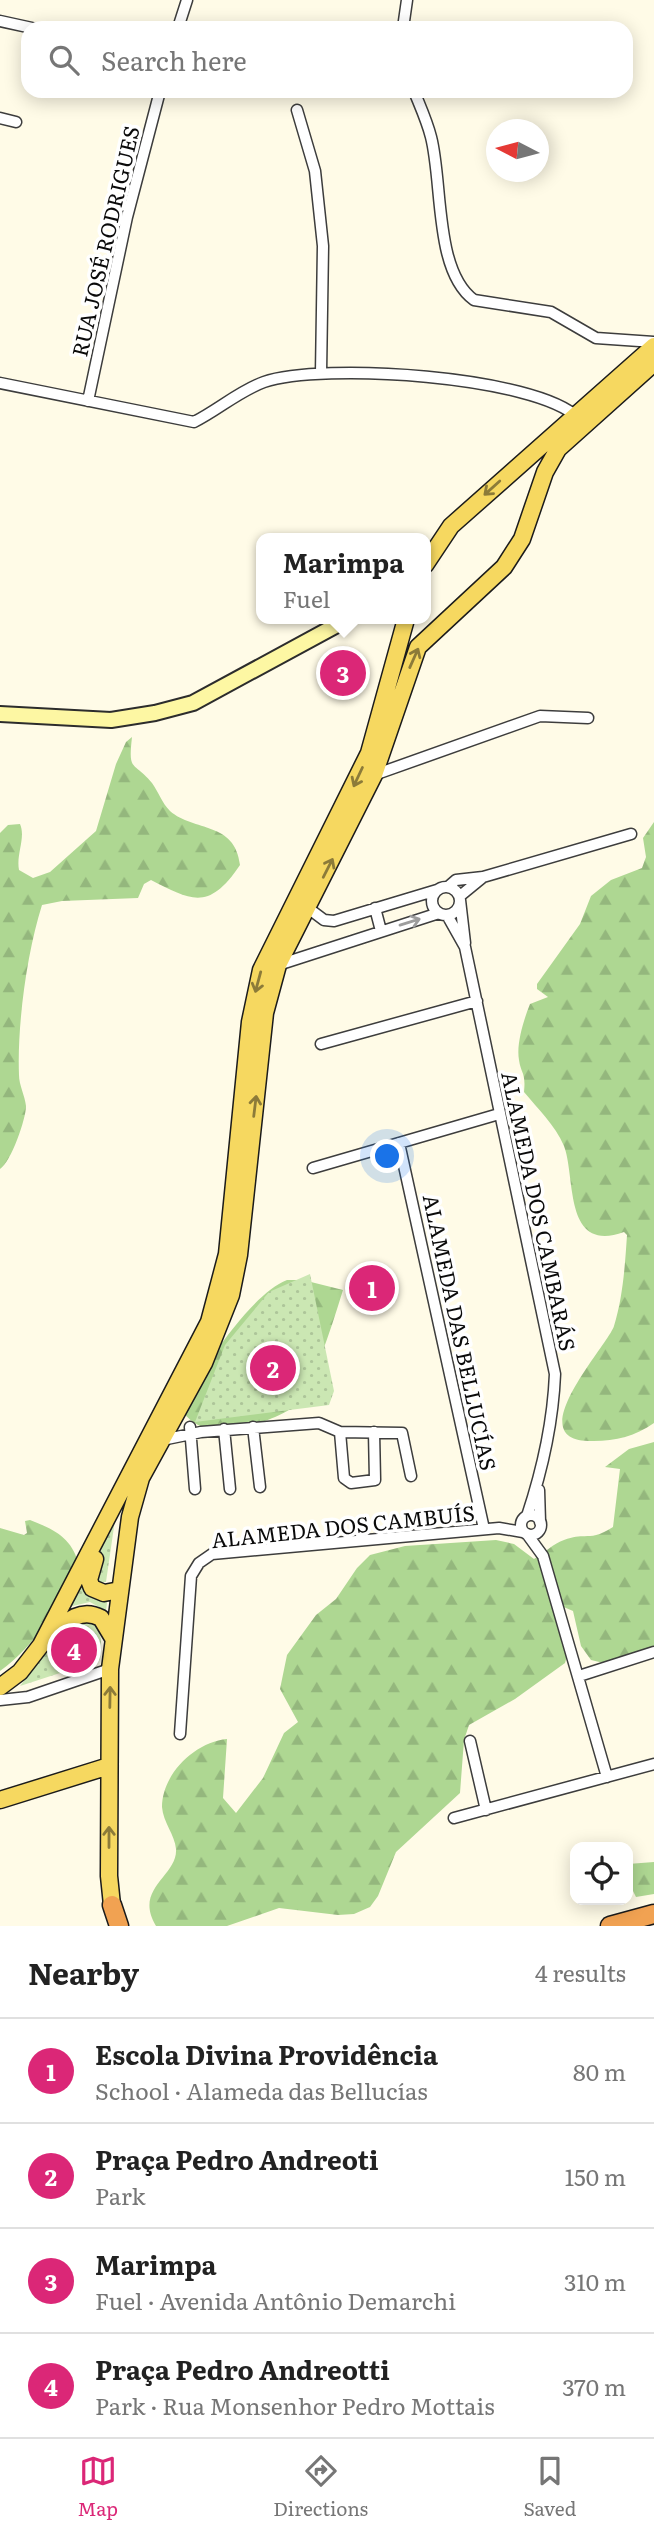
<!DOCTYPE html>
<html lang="en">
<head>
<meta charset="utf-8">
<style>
  :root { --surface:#fff; --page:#f6f6f6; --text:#222; --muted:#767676; --line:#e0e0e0; --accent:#db2777 }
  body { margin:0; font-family:Literata,serif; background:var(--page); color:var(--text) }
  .controls { position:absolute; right:21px; bottom:21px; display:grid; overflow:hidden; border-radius:14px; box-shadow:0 4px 18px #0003 }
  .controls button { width:63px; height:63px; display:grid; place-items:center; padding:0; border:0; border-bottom:2px solid var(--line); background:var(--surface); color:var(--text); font:35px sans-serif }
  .compass { position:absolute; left:486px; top:119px; width:63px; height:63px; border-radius:50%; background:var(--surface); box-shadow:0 4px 18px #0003; rotate:276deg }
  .you { position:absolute; left:388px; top:1157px; width:24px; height:24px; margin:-18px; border:5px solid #fff; border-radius:50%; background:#1a73e8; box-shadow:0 0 0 10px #1a73e833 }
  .badge { display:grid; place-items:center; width:46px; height:46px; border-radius:50%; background:var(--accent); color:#fff; font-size:23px; font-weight:700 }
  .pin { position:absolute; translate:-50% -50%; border:4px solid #fff; box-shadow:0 2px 7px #0006 }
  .popup { position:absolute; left:256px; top:533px; width:175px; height:91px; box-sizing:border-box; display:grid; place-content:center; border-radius:14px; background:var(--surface); filter:drop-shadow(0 2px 5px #0005); font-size:23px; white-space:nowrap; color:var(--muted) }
  .popup b { font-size:26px; color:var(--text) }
  .popup::after { content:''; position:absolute; left:50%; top:100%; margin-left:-14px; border:14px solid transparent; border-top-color:var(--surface) }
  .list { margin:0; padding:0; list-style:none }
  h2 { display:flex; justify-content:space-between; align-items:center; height:91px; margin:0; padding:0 28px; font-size:30px }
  h2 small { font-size:23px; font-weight:400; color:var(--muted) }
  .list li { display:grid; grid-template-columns:46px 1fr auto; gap:21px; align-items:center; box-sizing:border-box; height:105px; padding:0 28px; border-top:2px solid var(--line) }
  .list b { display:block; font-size:26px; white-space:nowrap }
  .list p { margin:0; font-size:23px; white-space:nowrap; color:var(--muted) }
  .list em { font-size:23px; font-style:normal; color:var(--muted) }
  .icon { flex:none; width:38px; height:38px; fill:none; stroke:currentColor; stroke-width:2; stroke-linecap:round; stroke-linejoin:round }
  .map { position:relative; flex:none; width:654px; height:1926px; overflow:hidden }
  .search { position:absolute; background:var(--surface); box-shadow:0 4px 18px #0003; left:21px; right:21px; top:21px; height:77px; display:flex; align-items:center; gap:18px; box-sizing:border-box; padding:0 24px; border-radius:21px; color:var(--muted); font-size:26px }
  .sheet { height:511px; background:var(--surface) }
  nav { display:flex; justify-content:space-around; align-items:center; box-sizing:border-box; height:98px; border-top:2px solid var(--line); background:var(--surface); font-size:19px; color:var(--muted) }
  nav a { display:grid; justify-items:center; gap:4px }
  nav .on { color:var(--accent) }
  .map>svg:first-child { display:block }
</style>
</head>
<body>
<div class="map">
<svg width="654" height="1926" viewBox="0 0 654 1926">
  <defs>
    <pattern id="forest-firs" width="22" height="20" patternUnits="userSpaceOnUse" patternTransform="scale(1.75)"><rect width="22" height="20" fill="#aed792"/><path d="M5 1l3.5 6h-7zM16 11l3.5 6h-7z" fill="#94b77d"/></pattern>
    <pattern id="park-dots" width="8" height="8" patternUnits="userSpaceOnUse" patternTransform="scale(1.75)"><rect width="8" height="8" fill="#cbe7b3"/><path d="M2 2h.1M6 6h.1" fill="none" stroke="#adc599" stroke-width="1.8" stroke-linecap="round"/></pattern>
  </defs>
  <rect width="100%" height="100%" fill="#fffbe7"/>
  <!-- forest -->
  <path fill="url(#forest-firs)" d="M132,737C128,773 133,760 152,783C158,791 162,803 170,811C194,832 235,821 240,865C209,911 192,901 151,880L144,884L138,898L62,901L42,905C27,952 17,1025 19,1075C19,1085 25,1096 26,1106C26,1119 11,1162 0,1169V833L8,825L20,824C26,838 16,854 19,870L33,878L50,872L96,831L116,764L126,742Z
    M654,822V1423C634,1437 612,1442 588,1441C520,1439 608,1345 614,1326C623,1297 625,1265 627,1235L624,1232C563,1254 576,1177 564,1146C555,1125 538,1109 524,1092C526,1072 521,1074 519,1060C516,1044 524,1019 530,1004L548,997L537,989V984L580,924L591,896L611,880L642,868L646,857L643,838Z
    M287,1280H303L343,1290C333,1322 317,1375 299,1401C287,1419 227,1434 208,1429C194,1425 186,1417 178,1406C203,1371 249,1295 287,1280Z
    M654,1442V1652L612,1665L591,1660L581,1646L573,1611L559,1605L568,1652L565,1663L515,1699L469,1725L464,1740L460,1793L396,1852L378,1896L370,1907L354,1914L338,1915L279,1908L227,1926H156C133,1888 178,1876 176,1849C175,1835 163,1822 162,1807C162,1774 195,1742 227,1739L223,1798L236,1813L263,1778L284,1733L298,1722L280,1689L287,1655L316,1615L336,1599L357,1568L370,1555L405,1546L496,1540L514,1544L534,1559C544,1553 554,1543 564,1540C586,1531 588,1543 613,1527L620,1469L605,1467L629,1449Z
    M30,1520C53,1529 71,1537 78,1562C60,1603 37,1645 0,1671V1528L24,1535L27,1533L25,1521Z
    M654,1862V1894L636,1897L628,1881V1864Z"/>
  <!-- park -->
  <path fill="url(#park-dots)" d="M310,1274L334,1391L329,1405L195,1422L225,1345L269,1292Z
    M116,1513L106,1582H94L97,1560Z
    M82,1577L108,1595L106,1611L90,1602L64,1608Z
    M85,1619L97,1626L101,1639L100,1660L20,1686L64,1628Z"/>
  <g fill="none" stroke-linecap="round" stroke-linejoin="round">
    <!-- street casing -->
    <g stroke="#3d3d3d" stroke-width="13">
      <path id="street" d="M0,21L32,28
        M178,28L187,0
        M403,28L407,0
        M414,91C420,106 427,121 431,137C443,183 434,271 474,300L551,312L596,338L654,342
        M297,110L315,171L323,246L321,373
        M0,118L16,122
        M0,383L194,422C218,410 239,391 264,382C321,362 536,376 578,418
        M88,401L127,217L160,91
        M374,775L540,716L588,718
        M432 901a14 14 0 1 1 28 0a14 14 0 1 1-28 0Z
        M448,887L456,880L483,877L631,834
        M460,896L482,878
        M460,900L465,943
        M308,908L324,920L334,921L437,890
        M375,908L381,931
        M447,915L465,947L555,1374C553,1422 542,1471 527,1516
        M278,965L439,913
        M321,1044L477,1001
        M399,1143L484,1529
        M313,1168L499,1114
        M190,1427L195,1489
        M253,1427L260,1487
        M224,1429L230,1489
        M340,1432L402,1433L411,1476
        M162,1440L201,1432L319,1423L340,1432L344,1478L351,1483L375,1480L374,1432
        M539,1490L540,1522
        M521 1525a10 10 0 1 1 20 0a10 10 0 1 1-20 0Z
        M527,1534L543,1556L607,1777
        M579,1676L654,1652
        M0,1700L28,1697L110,1669
        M180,1734L191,1576L199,1563L212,1554L499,1528L523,1532
        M470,1741L486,1810
        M454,1818L654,1764"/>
    </g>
    <!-- secondary casing -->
    <g stroke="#2c2c2c" stroke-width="18">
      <path id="secondary" d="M0,714L111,720L155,713L193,703L348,619"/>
    </g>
    <!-- primary casing -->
    <g stroke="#1b1b1b" stroke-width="19">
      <path id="primary" d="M425,565L451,526L654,346
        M95,1559L89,1580L92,1588L104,1593L120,1590
        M51,1636C66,1622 80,1607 101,1618L113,1638
        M0,1687L20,1672L41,1645L209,1322L227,1254L250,1022L261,970L369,753L406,619
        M0,1800L109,1766
        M112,1905L109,1876L110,1669L130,1517L141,1478L204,1363L231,1295L239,1255L265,1013L278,965L374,775L418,647L504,567L522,539L545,472L558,449L654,363"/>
    </g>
    <!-- highway casing -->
    <g stroke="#1b1b1b" stroke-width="21">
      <path id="highway" d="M112,1905L119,1926
        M610,1926L654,1914"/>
    </g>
    <!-- street -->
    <use href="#street" stroke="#fff" stroke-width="10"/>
    <!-- secondary -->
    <use href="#secondary" stroke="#fdf7a3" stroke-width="14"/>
    <!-- primary -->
    <use href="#primary" stroke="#f6d860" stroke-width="16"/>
    <!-- highway -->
    <use href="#highway" stroke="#f1a252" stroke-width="18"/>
  </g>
  <!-- one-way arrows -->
  <defs><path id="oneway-shaft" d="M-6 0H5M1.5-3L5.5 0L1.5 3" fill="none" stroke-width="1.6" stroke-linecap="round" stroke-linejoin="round" transform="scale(1.75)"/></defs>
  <g stroke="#8c7b39">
    <use href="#oneway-shaft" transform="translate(492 488) rotate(138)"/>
    <use href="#oneway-shaft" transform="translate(414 658) rotate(-66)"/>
    <use href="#oneway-shaft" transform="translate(358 777) rotate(115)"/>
    <use href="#oneway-shaft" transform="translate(328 868) rotate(-63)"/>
    <use href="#oneway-shaft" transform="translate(258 982) rotate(105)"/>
    <use href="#oneway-shaft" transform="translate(255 1106) rotate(-83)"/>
    <use href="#oneway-shaft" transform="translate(110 1697) rotate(-89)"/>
    <use href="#oneway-shaft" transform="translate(109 1837) rotate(-90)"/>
  </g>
  <use stroke="#9d9d9d" href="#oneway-shaft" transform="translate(410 922) rotate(-17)"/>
  <g text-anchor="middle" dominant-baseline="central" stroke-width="7" stroke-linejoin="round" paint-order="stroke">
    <!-- street labels -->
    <g font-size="21" fill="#0a0a0a" stroke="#fff">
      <text transform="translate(104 241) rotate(-77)">RUA JOSÉ RODRIGUES</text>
      <text transform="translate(540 1211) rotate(78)">ALAMEDA DOS CAMBARÁS</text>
      <text transform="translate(461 1332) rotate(78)">ALAMEDA DAS BELLUCÍAS</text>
      <text transform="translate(343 1525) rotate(-6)">ALAMEDA DOS CAMBUÍS</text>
    </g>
  </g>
</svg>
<div class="controls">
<button><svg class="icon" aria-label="locate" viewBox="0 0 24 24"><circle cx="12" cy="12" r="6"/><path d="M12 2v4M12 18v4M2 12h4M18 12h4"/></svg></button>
</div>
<svg class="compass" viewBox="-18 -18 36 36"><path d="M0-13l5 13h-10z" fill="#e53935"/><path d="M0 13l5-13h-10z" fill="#767676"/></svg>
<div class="you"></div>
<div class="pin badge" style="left:372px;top:1288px">1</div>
<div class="pin badge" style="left:273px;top:1368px">2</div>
<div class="pin badge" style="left:343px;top:673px">3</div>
<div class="popup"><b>Marimpa</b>Fuel</div>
<div class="pin badge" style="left:74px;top:1650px">4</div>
<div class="search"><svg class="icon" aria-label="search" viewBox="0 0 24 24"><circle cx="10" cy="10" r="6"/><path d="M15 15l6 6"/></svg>Search here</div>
</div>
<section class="sheet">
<h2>Nearby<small>4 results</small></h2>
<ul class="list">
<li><span class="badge">1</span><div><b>Escola Divina Providência</b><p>School · Alameda das Bellucías</p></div><em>80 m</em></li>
<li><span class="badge">2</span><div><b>Praça Pedro Andreoti</b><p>Park</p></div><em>150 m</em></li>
<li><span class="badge">3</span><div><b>Marimpa</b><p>Fuel · Avenida Antônio Demarchi</p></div><em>310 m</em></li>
<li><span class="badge">4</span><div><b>Praça Pedro Andreotti</b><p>Park · Rua Monsenhor Pedro Mottais</p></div><em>370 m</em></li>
</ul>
</section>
<nav>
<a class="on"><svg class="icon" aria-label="map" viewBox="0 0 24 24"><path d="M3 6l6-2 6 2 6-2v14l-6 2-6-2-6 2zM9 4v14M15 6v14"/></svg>Map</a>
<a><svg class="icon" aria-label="directions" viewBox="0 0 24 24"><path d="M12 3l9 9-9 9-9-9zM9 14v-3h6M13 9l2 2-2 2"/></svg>Directions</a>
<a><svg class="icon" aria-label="saved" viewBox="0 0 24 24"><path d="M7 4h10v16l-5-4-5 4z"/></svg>Saved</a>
</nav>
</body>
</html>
